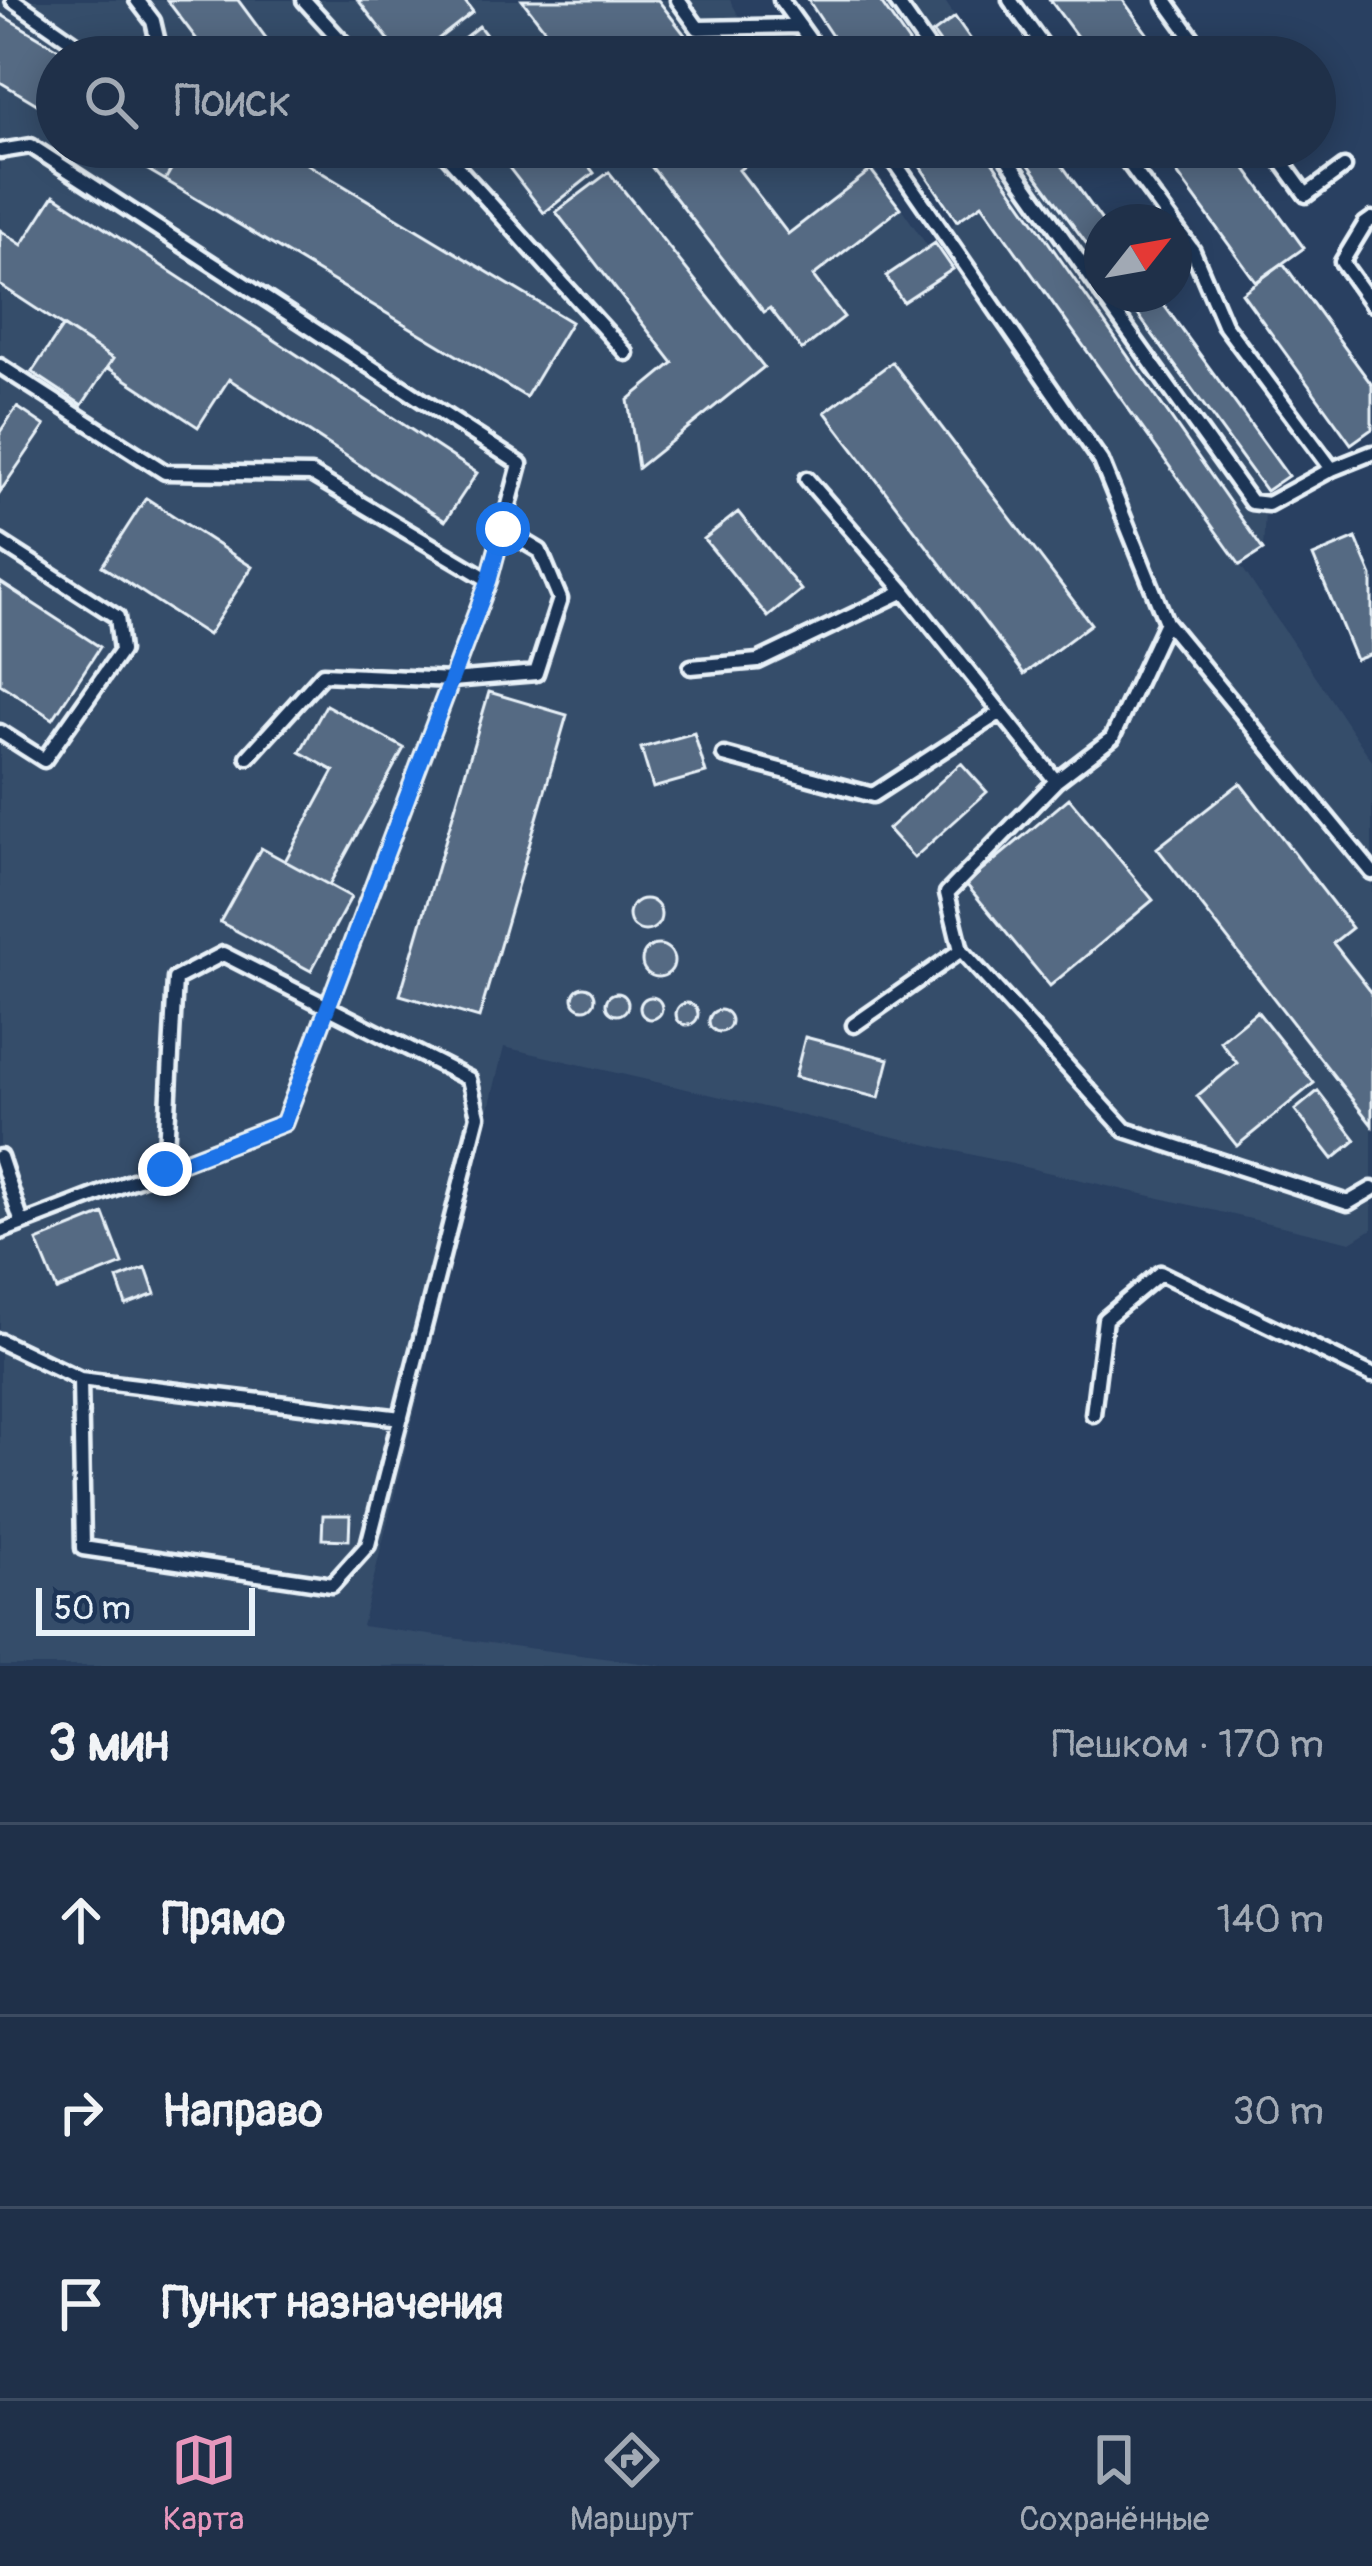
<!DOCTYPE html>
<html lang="ru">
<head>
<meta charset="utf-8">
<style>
  :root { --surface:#1f3049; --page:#273850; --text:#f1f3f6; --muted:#a1a9b4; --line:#3c4b61; --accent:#e797bd }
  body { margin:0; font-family:Pangolin,sans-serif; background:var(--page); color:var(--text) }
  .compass { position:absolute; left:1084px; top:204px; width:108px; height:108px; border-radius:50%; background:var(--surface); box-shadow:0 6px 30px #0003; rotate:59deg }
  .scale { position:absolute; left:36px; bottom:30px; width:219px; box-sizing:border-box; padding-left:12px; border:6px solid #e8f1f8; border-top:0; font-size:33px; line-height:42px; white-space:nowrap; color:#e8f1f8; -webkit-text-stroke:9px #1d3557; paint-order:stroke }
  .stop { position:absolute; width:36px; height:36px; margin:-27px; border:9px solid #1a73e8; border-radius:50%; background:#fff }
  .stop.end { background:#1a73e8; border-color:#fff; box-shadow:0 3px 12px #0008 }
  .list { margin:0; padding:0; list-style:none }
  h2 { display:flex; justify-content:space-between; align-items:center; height:156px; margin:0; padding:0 48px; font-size:51px }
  h2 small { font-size:39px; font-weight:400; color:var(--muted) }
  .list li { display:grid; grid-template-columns:78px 1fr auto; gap:36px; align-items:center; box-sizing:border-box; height:192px; padding:0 48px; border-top:3px solid var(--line) }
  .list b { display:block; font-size:45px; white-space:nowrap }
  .list em { font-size:39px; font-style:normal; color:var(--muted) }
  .icon { flex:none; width:66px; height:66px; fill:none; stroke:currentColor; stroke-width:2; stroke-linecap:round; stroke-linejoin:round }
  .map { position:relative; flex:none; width:1372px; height:1666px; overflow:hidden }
  .search { position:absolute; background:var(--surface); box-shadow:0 6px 30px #0003; left:36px; right:36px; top:36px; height:132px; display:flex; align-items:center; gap:30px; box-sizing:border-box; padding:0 42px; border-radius:66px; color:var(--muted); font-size:45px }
  .sheet { height:732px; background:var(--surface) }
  nav { display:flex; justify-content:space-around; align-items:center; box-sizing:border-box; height:168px; border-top:3px solid var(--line); background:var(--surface); font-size:33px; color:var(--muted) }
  nav a { display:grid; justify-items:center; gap:6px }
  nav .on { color:var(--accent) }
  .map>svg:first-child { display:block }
</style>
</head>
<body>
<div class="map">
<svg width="1372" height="1666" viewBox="0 0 1372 1666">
  <rect width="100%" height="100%" fill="#294061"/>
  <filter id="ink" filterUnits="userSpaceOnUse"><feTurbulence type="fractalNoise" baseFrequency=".00833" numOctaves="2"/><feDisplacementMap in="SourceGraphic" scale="24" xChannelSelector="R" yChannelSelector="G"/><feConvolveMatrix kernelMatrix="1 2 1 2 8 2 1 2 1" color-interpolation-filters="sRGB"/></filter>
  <g filter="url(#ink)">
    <!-- built -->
    <path fill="#364d6b" d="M0,0H730L761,57H57V147H859L928,247L957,221L907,147H1049L1103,222L1102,294H1156L1288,476L1266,491L1263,550L1241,566L1372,761V1229L1351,1242L504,1047L362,1626L663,1666H0Z
      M808,0H944L983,57H846Z"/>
    <!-- building -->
    <path fill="#556a83" stroke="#e8f1f8" stroke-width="3" d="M167,0H238L280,57H210Z
      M358,0H464L473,12L415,57H402Z
      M522,0H658L702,57H566Z
      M808,0H879L919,57H846Z
      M1050,0H1123L1164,57H1092Z
      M0,14L72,57H57V116L0,82Z
      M955,17L983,57H950L933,33Z
      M479,26L503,57H439Z
      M109,147H184L165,180Z
      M184,147H279L571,322L526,397L165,180Z
      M493,147H574L594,173L544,213Z
      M636,147H768L739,170L788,234L871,170L900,208L813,276L844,317L802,350L770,308L764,312Z
      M907,147H982L1263,550L1240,565L982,204L957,221Z
      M1016,147H1049L1103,222L1102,265Z
      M1158,147H1230L1304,248L1256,282Z
      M609,172L764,367L638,468L628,400L673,363L556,212Z
      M54,195L477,473L445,521L229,379L198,427L107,367L113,359L0,285V230L22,245Z
      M935,243L953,269L903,302L886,276Z
      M1283,263L1372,385V429L1351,444L1242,293Z
      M1123,294H1156L1288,476L1266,491Z
      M63,326L113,359L82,405L32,372Z
      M892,362L1091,624L1024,674L825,412Z
      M17,407L45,426L0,492V432Z
      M146,498L252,567L208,635L102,566Z
      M738,512L801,590L768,617L704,539Z
      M1356,538L1372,576V654L1356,660L1313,556Z
      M0,582L100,647L53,719L0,684Z
      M489,692L567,715L479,1018L400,995Z
      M326,705L404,748L329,885L285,861L334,771L300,752Z
      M694,733L706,773L653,788L641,748Z
      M961,763L987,792L914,858L888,829Z
      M1240,783L1352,928L1333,943L1372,993V1125L1157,848Z
      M1069,798L1153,900L1050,986L966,884Z
      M261,848L351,897L311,971L220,922Z
      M629 915a16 16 0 1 1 32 0a16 16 0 1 1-32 0Z
      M642 961a16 16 0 1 1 32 0a16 16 0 1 1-32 0Z
      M573 998a11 11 0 1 1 22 0a11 11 0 1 1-22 0Z
      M606 1004a11 11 0 1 1 22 0a11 11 0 1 1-22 0Z
      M640 1008a11 11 0 1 1 22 0a11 11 0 1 1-22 0Z
      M676 1014a11 11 0 1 1 22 0a11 11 0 1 1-22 0Z
      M709 1021a11 11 0 1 1 22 0a11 11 0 1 1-22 0Z
      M1257,1011L1314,1083L1237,1146L1197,1096L1237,1063L1220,1041Z
      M805,1037L889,1059L879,1098L795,1077Z
      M1318,1091L1356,1140L1333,1159L1295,1110Z
      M104,1214L123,1264L57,1290L37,1241Z
      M146,1268L155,1294L126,1305L117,1279Z
      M323,1515H350L349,1540L322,1539Z"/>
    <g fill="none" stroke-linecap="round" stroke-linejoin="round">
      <!-- lane casing -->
      <g stroke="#e8f1f8" stroke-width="21">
        <path id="lane" d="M13,0L95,57
          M137,0L153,21L157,38L139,57
          M304,0L356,57
          M678,0L698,28L800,26
          M781,0L822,57
          M895,0L935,57
          M1010,0L1051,57
          M1165,0L1206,57
          M439,147L626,353
          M884,147L1101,461L1166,622L1372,872
          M999,147L1102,293
          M1117,147L1172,222
          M1271,147L1306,195L1344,167
          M0,151L31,146L520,464L489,580
          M1372,219L1365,224L1342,262L1372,304
          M1174,225L1193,251L1224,324L1332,469L1372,453
          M1102,294L1251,502L1268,504L1332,469
          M0,366L165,472L311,474L489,580L284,1123L0,1232
          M807,479L904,591L1056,781
          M0,542L117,617L121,651L44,760L0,732
          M1166,622L1112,738L1056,781L947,893L961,950L1125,1130L1348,1203L1372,1189
          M691,667L758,661L904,591
          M724,755L873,795L998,714
          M248,757L323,674L452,680L536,673L560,599L540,551L503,529
          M854,1025L961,950
          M0,1157L22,1223
          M0,1341L80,1379L401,1418
          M80,1379L83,1548L332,1585L368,1545L478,1116L469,1079L223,954L175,979L165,1169
          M1093,1414L1105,1319L1160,1273L1372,1375"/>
      </g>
      <!-- lane -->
      <use href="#lane" stroke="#1d3557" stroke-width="12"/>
    </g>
  </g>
  <g fill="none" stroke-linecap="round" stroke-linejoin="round" filter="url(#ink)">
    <!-- route -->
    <path stroke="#1a73e8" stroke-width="15" d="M165,1169L284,1123L489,580L503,529"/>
  </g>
</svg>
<svg class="compass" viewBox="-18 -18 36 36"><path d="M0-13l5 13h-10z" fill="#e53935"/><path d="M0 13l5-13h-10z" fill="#a1a9b4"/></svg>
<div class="scale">50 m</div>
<div class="stop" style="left:503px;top:529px"></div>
<div class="stop end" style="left:165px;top:1169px"></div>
<div class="search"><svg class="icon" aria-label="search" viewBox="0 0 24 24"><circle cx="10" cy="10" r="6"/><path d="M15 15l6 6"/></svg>Поиск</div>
</div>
<section class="sheet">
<h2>3 мин<small>Пешком · 170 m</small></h2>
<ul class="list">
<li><svg class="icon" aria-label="ahead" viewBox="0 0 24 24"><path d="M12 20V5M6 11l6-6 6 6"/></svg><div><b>Прямо</b></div><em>140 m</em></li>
<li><svg class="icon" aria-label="right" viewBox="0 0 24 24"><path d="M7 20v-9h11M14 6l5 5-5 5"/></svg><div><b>Направо</b></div><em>30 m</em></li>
<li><svg class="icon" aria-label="arrive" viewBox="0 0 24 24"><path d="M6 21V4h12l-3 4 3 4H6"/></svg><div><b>Пункт назначения</b></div></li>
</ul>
</section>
<nav>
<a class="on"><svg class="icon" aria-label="map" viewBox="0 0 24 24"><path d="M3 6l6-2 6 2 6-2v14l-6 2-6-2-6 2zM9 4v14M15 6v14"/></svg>Карта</a>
<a><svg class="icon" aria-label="directions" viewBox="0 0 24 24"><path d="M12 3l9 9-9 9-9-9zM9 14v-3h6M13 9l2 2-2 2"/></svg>Маршрут</a>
<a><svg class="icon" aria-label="saved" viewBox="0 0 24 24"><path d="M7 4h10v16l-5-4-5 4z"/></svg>Сохранённые</a>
</nav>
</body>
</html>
